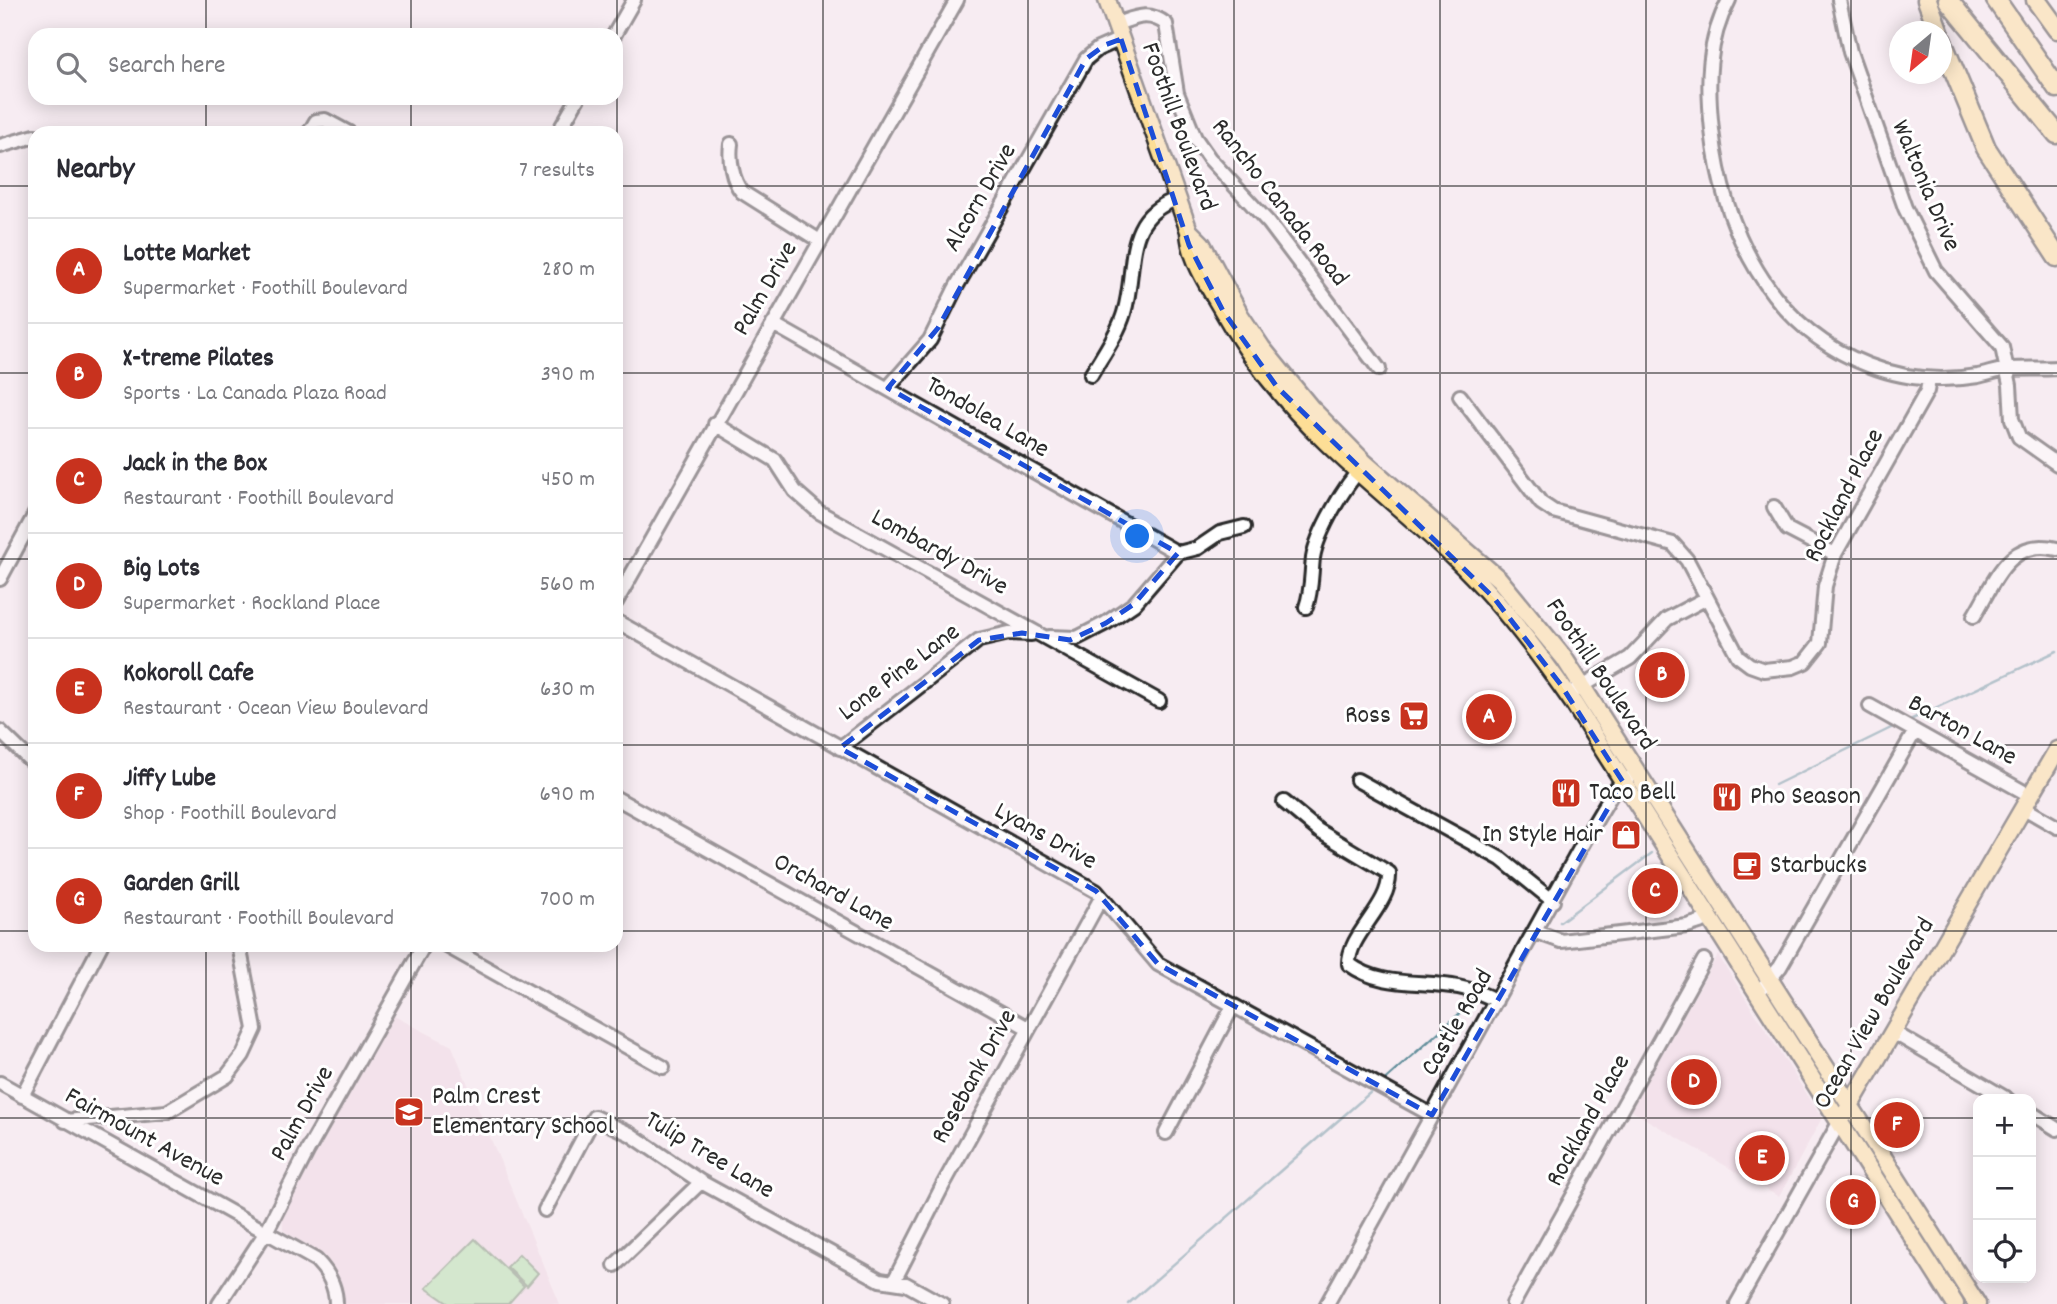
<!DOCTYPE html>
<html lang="en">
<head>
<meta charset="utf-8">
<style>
  :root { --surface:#fff; --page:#f7f7f7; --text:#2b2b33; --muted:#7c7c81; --line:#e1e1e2; --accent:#c8321e }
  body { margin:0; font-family:Dekko,sans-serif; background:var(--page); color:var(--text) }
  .controls { position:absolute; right:21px; bottom:21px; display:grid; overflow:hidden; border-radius:14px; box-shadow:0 4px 18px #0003 }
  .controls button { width:63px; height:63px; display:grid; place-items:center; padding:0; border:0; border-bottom:2px solid var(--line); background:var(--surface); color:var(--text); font:35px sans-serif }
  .compass { position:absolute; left:1889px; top:21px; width:63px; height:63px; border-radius:50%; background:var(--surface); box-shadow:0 4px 18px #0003; rotate:209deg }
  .you { position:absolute; left:1138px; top:537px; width:24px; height:24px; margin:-18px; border:5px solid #fff; border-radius:50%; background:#1a73e8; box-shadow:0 0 0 10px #1a73e833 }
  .badge { display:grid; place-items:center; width:46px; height:46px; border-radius:50%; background:var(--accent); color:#fff; font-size:23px; font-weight:700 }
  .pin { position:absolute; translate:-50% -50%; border:4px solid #fff; box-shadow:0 2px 7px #0006 }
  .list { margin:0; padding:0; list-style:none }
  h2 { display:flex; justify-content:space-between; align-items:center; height:91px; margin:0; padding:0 28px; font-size:30px }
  h2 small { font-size:23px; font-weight:400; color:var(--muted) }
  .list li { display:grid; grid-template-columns:46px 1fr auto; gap:21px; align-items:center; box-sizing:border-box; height:105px; padding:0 28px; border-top:2px solid var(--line) }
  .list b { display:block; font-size:26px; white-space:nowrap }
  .list p { margin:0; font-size:23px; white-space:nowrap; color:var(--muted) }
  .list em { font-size:23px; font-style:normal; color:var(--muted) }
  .icon { flex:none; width:38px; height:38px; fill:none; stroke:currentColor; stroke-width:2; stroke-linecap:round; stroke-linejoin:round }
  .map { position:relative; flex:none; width:2057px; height:1304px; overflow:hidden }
  .search { position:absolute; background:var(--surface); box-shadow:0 4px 18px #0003; left:28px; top:28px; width:595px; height:77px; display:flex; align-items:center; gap:18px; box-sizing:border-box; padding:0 24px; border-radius:21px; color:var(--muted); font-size:26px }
  .panel { position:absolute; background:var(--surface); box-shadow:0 4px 18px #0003; left:28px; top:126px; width:595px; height:826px; border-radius:21px }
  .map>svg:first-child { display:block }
</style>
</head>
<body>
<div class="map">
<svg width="2057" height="1304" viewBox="0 0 2057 1304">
  <rect width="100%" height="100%" fill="#f7ecf2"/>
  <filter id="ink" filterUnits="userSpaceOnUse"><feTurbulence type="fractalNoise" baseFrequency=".0143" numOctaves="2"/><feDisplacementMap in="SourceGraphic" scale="14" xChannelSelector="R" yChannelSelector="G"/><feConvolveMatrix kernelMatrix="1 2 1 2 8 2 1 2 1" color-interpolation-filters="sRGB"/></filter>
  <g filter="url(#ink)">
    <!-- built -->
    <path fill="#edd6e2" d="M1718,955L1822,1118L1779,1197L1630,1110Z
      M394,1016L452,1046L560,1304H342L338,1275L329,1261L283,1230L282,1213Z"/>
    <!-- green -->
    <path fill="#a9dfa2" stroke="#6a8566" stroke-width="2" d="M475,1239L524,1286L508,1304H449L426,1288Z
      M519,1254L538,1273L527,1286L507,1267Z"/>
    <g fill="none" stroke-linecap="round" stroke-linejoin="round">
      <!-- stream -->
      <path stroke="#628e9b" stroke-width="2.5" d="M1910,720L2057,651
        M1775,785L1891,728
        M1560,922L1652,853
        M1385,1080L1475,1000
        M1128,1304L1372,1091"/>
      <!-- minor casing -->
      <g stroke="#2b2b2b" stroke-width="18">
        <path id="minor" d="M1729,0C1707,41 1707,84 1712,130C1723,229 1769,327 1868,365C1903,379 1941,382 1978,376C1988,374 1998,370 2009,369C2025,368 2041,369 2057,368
          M1839,0L1850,52L1905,208L1936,271L2002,347L2010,385L2012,419L2019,437L2057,464
          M1116,24C1135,18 1148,10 1166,24L1177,93L1195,138L1209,158L1269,223L1379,369
          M614,35L634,0
          M309,133L316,121L325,120L349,133
          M558,133L578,98
          M731,144C729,159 732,180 742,192L820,241
          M0,146L35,136
          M773,324L1178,553
          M1091,375C1102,356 1118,334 1124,313C1138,267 1121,218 1177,199
          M888,388L930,340L955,289L1086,59L1098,49L1121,39
          M1460,396L1541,503L1553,511L1673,544L1687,560L1738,656L1750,665L1764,670L1793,667L1805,662L1820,643L1825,586L1835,554L1927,391L1929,380
          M715,424L775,460L795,491L819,512L1159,701
          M1774,507L1787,529L1835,554
          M0,579L35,514
          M616,602L957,0
          M1306,607C1312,590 1311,575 1313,558C1317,532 1345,485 1363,466
          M1974,616C1995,581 2009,537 2057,549
          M616,621L1096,891L1158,964L1432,1115
          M1049,637L1077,638L1106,623L1134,604L1178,553L1198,548L1220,533L1244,527
          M1567,695L1630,658L1667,619L1705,599
          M1870,706L2031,796
          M0,731L35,765
          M840,748L979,640L1009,633L1031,634
          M1357,780L1501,859L1553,901
          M616,798L1028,1028
          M1284,802L1319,831L1389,873C1391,906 1348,934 1349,964C1392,996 1446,971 1496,1001
          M2024,808L2057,827
          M1536,932L1561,941L1687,926L1709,919
          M445,945L663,1067
          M1757,994L1780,967L1915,731
          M1893,1032L2007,1099
          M0,1083L316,1260C328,1272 336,1287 336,1304
          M22,1096L101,945
          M2031,1113L2057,1129
          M65,1121L167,1112L227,1076L243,1055L255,1029L239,945
          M1166,1133L1233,1006
          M545,1210L594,1117L630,1134L701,1182L880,1280L906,1284L942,1304
          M615,1265L701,1182
          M894,1281L943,1185L1101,898
          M219,1304L266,1232L308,1150L424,945
          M1327,1304L1592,827L1614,790L1628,778
          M1513,1304L1704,960
          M1737,1304L1839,1123"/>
      </g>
      <!-- major casing -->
      <g stroke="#2b2b2b" stroke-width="21">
        <path id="major" d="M1107,0L1189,231C1190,256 1204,278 1216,299C1245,351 1283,401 1326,442C1371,486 1420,523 1464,567C1506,609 1541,656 1574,704L1955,1304
          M1189,231L1202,244L1240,315L1262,348L1310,407L1365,463L1499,579L1564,658L1977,1304
          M1845,1114L2057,750"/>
      </g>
      <!-- highway casing -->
      <g stroke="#2b2b2b" stroke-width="23">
        <path id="highway" d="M1927,0L1939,32
          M1948,0L2057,134
          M1996,0L2057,88
          M2036,0L2057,29
          M1941,39L1986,148L2057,257"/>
      </g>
      <!-- minor -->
      <use href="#minor" stroke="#fff" stroke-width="12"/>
      <!-- major -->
      <use href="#major" stroke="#fdde96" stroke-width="16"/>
      <!-- highway -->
      <use href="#highway" stroke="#fdde96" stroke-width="18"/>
    </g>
  </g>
  <!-- marked area -->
  <path d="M0 0H2057V1304H0ZM1121,39L1189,245L1223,311L1277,387L1494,598L1561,685L1623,782L1432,1115L1158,964L1096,891L840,748L979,640L1022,633L1070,640L1106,623L1134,604L1178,553L888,388L938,328L1086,59L1105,45Z" fill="#f7ecf2" fill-opacity=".55" fill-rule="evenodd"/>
  <path fill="none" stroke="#1d4ed8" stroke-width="5" stroke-dasharray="14 9" stroke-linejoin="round" d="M1121,39L1189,245L1223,311L1277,387L1494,598L1561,685L1623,782L1432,1115L1158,964L1096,891L840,748L979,640L1022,633L1070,640L1106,623L1134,604L1178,553L888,388L938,328L1086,59L1105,45Z"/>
  <!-- grid -->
  <path fill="none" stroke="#2b2b2b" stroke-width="2" stroke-opacity="0.55" d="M206,0V35M411,0V35M617,0V1304M823,0V1304M1028,0V1304M1234,0V1304M1440,0V1304M1646,0V1304M1851,0V1304M206,98V133M411,98V133M0,186H35M616,186H2057M0,373H35M616,373H2057M0,559H35M616,559H2057M0,745H35M616,745H2057M0,931H35M616,931H2057M206,945V1304M411,945V1304M0,1118H1978M2031,1118H2057"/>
  <!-- icons -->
  <defs>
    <g id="supermarket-square" transform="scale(1.575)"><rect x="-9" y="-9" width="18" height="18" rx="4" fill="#c8321e" stroke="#fff"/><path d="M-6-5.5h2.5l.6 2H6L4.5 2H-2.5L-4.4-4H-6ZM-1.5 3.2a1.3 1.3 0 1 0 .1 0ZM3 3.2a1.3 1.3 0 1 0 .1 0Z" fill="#fff"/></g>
    <g id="restaurant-square" transform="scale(1.575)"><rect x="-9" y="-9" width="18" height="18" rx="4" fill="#c8321e" stroke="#fff"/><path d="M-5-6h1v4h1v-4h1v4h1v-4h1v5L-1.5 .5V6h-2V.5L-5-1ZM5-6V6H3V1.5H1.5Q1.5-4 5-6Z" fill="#fff"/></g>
    <g id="shop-square" transform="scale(1.575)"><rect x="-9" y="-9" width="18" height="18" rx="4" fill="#c8321e" stroke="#fff"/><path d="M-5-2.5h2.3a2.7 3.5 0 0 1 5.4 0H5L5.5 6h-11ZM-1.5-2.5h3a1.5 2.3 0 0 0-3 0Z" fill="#fff"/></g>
    <g id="cafe-square" transform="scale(1.575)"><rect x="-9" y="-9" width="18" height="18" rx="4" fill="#c8321e" stroke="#fff"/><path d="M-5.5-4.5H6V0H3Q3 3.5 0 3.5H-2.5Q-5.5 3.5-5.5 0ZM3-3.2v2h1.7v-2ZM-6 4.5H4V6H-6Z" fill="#fff"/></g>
    <g id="school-square" transform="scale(1.575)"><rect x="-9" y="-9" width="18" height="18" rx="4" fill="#c8321e" stroke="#fff"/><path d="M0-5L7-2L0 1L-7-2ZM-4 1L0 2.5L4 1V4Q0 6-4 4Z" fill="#fff"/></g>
  </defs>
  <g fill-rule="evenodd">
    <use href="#supermarket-square" x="1414" y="716"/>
    <use href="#restaurant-square" x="1566" y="793"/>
    <use href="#restaurant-square" x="1727" y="797"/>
    <use href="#shop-square" x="1626" y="835"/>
    <use href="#cafe-square" x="1747" y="866"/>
    <use href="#school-square" x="409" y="1112"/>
  </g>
  <g text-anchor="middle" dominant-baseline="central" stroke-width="6" stroke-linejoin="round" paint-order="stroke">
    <!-- street labels -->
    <g font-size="26" fill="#2b2b2b" stroke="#fff">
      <text transform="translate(1178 127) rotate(70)">Foothill Boulevard</text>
      <text transform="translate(1925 186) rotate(67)">Waltonia Drive</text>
      <text transform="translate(981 198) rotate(-60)">Alcorn Drive</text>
      <text transform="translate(1279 203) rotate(52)">Rancho Canada Road</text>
      <text transform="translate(766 289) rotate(-60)">Palm Drive</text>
      <text transform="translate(987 418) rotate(30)">Tondolea Lane</text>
      <text transform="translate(1845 496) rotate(-63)">Rockland Place</text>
      <text transform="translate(939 553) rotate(29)">Lombardy Drive</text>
      <text transform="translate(900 673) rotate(-37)">Lone Pine Lane</text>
      <text transform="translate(1600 675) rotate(56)">Foothill Boulevard</text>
      <text transform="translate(1962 731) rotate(29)">Barton Lane</text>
      <text transform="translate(1045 837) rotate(29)">Lyans Drive</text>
      <text transform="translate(833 893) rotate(29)">Orchard Lane</text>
      <text transform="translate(1875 1014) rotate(-60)">Ocean View Boulevard</text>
      <text transform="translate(1458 1023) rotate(-60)">Castle Road</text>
      <text transform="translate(975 1077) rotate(-61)">Rosebank Drive</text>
      <text transform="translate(303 1114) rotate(-61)">Palm Drive</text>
      <text transform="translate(1589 1121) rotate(-61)">Rockland Place</text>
      <text transform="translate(144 1138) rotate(29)">Fairmount Avenue</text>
      <text transform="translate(709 1156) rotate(31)">Tulip Tree Lane</text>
    </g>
    <!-- poi labels -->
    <g font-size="26" fill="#2b2b2b" stroke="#fff" text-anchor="start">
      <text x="1391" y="716" text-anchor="end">Ross</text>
      <text x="1589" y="793">Taco Bell</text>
      <text x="1750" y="797">Pho Season</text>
      <text x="1603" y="835" text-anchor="end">In Style Hair</text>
      <text x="1770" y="866">Starbucks</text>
      <text x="432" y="1097">Palm Crest<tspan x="432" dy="30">Elementary School</tspan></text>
    </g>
  </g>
</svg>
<div class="controls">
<button>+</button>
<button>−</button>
<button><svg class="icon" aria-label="locate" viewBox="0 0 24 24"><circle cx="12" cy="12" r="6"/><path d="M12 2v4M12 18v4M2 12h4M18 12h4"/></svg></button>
</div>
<svg class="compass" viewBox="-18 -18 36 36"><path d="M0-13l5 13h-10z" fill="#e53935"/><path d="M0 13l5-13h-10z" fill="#7c7c81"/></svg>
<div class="you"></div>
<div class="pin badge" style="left:1489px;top:717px">A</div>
<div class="pin badge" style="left:1662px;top:675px">B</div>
<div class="pin badge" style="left:1655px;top:891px">C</div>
<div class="pin badge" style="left:1694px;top:1082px">D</div>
<div class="pin badge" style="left:1762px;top:1158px">E</div>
<div class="pin badge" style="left:1897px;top:1125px">F</div>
<div class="pin badge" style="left:1853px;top:1202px">G</div>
<div class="search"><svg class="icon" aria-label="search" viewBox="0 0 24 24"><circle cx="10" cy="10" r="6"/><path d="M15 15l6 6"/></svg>Search here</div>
<section class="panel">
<h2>Nearby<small>7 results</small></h2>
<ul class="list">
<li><span class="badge">A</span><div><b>Lotte Market</b><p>Supermarket · Foothill Boulevard</p></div><em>280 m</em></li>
<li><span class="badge">B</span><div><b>X-treme Pilates</b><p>Sports · La Canada Plaza Road</p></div><em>390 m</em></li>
<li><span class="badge">C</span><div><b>Jack in the Box</b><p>Restaurant · Foothill Boulevard</p></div><em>450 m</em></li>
<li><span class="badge">D</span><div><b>Big Lots</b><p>Supermarket · Rockland Place</p></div><em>560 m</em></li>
<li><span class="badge">E</span><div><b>Kokoroll Cafe</b><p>Restaurant · Ocean View Boulevard</p></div><em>630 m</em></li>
<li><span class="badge">F</span><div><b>Jiffy Lube</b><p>Shop · Foothill Boulevard</p></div><em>690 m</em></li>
<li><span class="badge">G</span><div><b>Garden Grill</b><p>Restaurant · Foothill Boulevard</p></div><em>700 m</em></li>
</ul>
</section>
</div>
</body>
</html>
